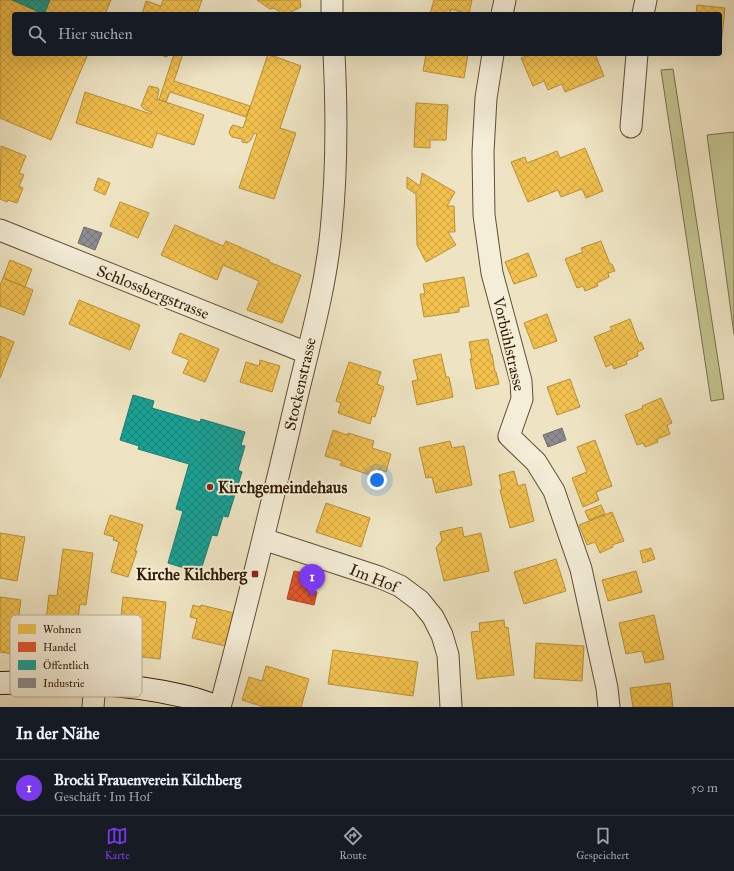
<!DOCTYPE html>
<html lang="de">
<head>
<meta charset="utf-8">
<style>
  :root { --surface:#171b24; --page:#20242c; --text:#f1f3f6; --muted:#9ea1a6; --line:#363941; --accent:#7c3aed }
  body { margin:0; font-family:"IM FELL Great Primer",serif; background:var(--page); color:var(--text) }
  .you { position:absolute; left:377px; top:480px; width:14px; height:14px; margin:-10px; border:3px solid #fff; border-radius:50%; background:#1a73e8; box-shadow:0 0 0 6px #1a73e833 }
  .badge { display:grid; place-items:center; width:26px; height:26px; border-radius:50%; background:var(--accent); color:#fff; font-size:13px; font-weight:700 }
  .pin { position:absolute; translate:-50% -33px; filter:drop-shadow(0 1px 2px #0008) }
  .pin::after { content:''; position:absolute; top:21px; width:14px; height:12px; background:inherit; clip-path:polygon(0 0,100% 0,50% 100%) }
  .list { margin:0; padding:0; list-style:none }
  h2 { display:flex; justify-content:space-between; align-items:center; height:52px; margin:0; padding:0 16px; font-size:17px }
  h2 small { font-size:13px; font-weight:400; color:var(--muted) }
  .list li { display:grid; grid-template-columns:26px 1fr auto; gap:12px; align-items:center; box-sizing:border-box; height:56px; padding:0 16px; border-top:1px solid var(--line) }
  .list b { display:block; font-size:15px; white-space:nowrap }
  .list p { margin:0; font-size:13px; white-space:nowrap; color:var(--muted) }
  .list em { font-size:13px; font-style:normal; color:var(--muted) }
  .icon { flex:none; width:22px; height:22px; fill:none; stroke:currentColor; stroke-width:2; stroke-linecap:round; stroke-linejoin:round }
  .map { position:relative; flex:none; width:734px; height:707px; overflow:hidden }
  .search { position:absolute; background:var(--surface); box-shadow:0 4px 16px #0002; left:12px; right:12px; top:12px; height:44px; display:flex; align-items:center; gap:10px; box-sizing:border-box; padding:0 14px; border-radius:4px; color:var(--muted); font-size:15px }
  .sheet { height:108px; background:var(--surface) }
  nav { display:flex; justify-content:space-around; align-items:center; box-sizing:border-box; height:56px; border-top:1px solid var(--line); background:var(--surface); font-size:11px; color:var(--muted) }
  nav a { display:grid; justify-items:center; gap:2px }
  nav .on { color:var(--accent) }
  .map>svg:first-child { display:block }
</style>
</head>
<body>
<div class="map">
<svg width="734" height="707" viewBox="0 0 734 707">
  <defs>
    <pattern id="homes-cross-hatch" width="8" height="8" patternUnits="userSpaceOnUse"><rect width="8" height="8" fill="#f2c14e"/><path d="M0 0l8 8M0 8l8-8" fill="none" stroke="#d0a542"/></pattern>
    <pattern id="shops-cross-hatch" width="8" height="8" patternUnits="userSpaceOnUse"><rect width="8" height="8" fill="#e4572e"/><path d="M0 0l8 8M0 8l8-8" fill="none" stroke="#b94725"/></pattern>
    <pattern id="public-cross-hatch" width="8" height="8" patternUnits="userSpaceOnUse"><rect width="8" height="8" fill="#17a398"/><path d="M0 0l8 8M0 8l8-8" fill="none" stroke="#15847a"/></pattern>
    <pattern id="industry-cross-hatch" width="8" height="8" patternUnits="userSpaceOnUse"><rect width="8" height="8" fill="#8d8d92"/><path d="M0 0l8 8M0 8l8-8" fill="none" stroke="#747375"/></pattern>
  </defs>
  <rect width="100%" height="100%" fill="#eee4c3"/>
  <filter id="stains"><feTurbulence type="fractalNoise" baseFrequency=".005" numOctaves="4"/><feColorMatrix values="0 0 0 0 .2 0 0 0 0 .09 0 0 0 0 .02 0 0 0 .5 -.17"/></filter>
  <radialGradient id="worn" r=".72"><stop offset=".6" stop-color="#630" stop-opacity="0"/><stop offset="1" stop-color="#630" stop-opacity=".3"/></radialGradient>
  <!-- green -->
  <path fill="#c1c28e" stroke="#797048" d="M673,69L724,399L711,401L661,70Z
    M734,132V334L707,135Z"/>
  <!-- homes -->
  <path fill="url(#homes-cross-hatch)" stroke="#b89037" d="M0,0H12L44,14L50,0H111L105,14H14V54H88L51,140L0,118Z
    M163,0H202L197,14H142L146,1L161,6Z
    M257,0H300L301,7L287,14H283L274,8L270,9Z
    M434,0H472L469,14L451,9L450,14H430Z
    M697,5L725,8L721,46H720V14H696Z
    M157,54H168L167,57Z
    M174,54H183L174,81L250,106L246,117L170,92L166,102L159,100Z
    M268,54L301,66L280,128L296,133L274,199L239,188L257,134L254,133L251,140L247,143L242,142V139L232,137L229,133L231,127L233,125L243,128Z
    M426,54H468L464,78L423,71Z
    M531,54H595L604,76L565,92L562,84L548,90L544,81L533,86L521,58Z
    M149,86L158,88L159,90L157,99L204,115L194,145L157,133L152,148L76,123L85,92L151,114V112L144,109L141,106Z
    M416,103L448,105L446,140H430V148L414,147Z
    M1,146L26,156L19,173L24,175L19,186L23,188L17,203L8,200L7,202L0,199Z
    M585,148L603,191L586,198L582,189L561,197L558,190L528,202L511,162L525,157L527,163L557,151L560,158Z
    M422,173L455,192L447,206H454L455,232H448L456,245L426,262L417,245L416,194L407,188V177L420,186Z
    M98,178L110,183L105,195L94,190Z
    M120,202L149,213L138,238L110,226Z
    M175,225L223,246L226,241L269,260V262L301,275L282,323L247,310L259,281L223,265L217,280L161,255Z
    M601,241L610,264H612L615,271L608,273L609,277L597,283L598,286L585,291L583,286L577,288L565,259L583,252L581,248Z
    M528,253L537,276L514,284L505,262Z
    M10,260L32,269L25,287L3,278Z
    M464,277L469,306L459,308V312L424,317L420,294H425L423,284Z
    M3,278L33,290L24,315L0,306V285Z
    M79,300L140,325L130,350L69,324Z
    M547,314L557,341L534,349L524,323Z
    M630,319L639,343L641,342L644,349L637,352L638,356L626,361L627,364L614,369L612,364L606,367L594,337L612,330L610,327Z
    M180,333L219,349L205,382L183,373L189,360L172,353Z
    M0,336L14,342L0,378Z
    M488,339L491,354H492L495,372H496L499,384L476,389L470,359H472L469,342Z
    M441,354L446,377H449L453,397L417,405L412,381L418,380L413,360Z
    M260,360L280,366L272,392L240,382L246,362L259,366Z
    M349,362L381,372L377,384L384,387L375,417L372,416L370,424L338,413L341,403L336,401Z
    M570,379L580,407L557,415L547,387Z
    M661,398L672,423L667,425L670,434L657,439L658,442L645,447L643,443L637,445L625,415L643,408L642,406Z
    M333,430L347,435L348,433L374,441L372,448L391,454L386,472L379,469L376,477L340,465L342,461L325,456Z
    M595,440L612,486L596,492L599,500L583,507L572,478L587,472L577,447Z
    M450,441L452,448L464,446L472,485L436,493L432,477L426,478L419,448Z
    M514,471L518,486L525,484L534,521L510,528L500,490H502L499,475Z
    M326,503L370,518L361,547L316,532Z
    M601,505L605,514L589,520L585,511Z
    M612,512L624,541L612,545L613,547L600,553L595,542L587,545L579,525Z
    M110,515L143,525L135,551H137L128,577L111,572L119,542L113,540L114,537L104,534Z
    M462,527L464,537L481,533L489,571L444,581L436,548L442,540L440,532Z
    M0,533L25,537L17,581L0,578Z
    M651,548L655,559L643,563L640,551Z
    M63,549L93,553L86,605L80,604L76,632H72L69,655L42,652L49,595L57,596Z
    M556,559L566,591L524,604L514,572Z
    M636,571L642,592L608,601L602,580Z
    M0,597L21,600L13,654L0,652Z
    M123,597L166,602L160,659L117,654Z
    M193,605L200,607L201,605L234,613L225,646L192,638L197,619L190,617Z
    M654,615L664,659L645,663L642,651L626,654L619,623Z
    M504,620L505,628L508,627L514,675L477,679L471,632L480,631L479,623Z
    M536,643L584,646L582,681L534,678Z
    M333,650L418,662L413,696L328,684Z
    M266,666L309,679L301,707H264L242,700L249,677L262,681Z
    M670,683L673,707H633L630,688Z"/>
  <!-- shops -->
  <path fill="url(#shops-cross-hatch)" stroke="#ae4620" d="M294,571L309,574L305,589L317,592L314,605L287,599Z"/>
  <!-- public -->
  <path fill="url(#public-cross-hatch)" stroke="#1f7b6b" d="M12,0H50L44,14Z
    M133,395L154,401L152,408L200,422L201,419L245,432L241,445L245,446L238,470L242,472L228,517L223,516L217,536L212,535L200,573L168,563L183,511L176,509L189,464L138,449L139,446L120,440Z"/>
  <!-- industry -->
  <path fill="url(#industry-cross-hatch)" stroke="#716b66" d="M84,227L102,233L95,250L78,243Z
    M562,428L566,440L548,447L543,435Z"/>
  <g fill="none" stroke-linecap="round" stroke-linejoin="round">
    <!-- street casing -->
    <g stroke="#604f32" stroke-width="23">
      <path id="street" d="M332,0V14
        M502,14L505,0
        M643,14L646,0
        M493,54L486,98L483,152L484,215L492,273L521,381L522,399L509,436L536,462L554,491L581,569L607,688L609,707
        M631,127L637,54
        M0,230L307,353
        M263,539L379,577L400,586L420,601L433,617L442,635L448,655L451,707
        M93,707L95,683
        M220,707C246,611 269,515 292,418C306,356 325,294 331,231C337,172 337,113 334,54"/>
    </g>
    <!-- secondary casing -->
    <g stroke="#311d01" stroke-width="24">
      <path id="secondary" d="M0,683C61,681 124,682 183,696C195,698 207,703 218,707"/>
    </g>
    <!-- street -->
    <use href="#street" stroke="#f4edd8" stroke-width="21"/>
    <!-- secondary -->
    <use href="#secondary" stroke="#f4edd8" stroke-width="22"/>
  </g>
  <!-- markers -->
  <g fill="#8f2418" stroke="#f4edd8" stroke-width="1.5">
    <circle cx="210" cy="487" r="4"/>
    <rect x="251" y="570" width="8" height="8" rx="2"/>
  </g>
  <g text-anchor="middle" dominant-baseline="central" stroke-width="4" stroke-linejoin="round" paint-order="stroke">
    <!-- street labels -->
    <g font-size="16" fill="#311d01" stroke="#f4edd8">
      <text transform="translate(153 292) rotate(22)">Schlossbergstrasse</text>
      <text transform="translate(509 344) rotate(77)">Vorbühlstrasse</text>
      <text transform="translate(300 384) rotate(-77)">Stockenstrasse</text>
      <text transform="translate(374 578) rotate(22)">Im Hof</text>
    </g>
    <!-- poi labels -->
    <g font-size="16" font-weight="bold" fill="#311d01" stroke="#f4edd8" text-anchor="start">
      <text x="218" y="487">Kirchgemeindehaus</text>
      <text x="247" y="574" text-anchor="end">Kirche Kilchberg</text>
    </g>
  </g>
  <!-- legend -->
  <rect x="10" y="615" width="132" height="82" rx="6" fill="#f4edd8" stroke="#baaf98" stroke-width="1"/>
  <rect x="18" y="624" width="18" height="10" fill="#f2c14e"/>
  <rect x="18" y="642" width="18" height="10" fill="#e4572e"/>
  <rect x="18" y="660" width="18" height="10" fill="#17a398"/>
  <rect x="18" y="678" width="18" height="10" fill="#8d8d92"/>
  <g font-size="11" fill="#311d01">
    <text x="43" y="633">Wohnen</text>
    <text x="43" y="651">Handel</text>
    <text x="43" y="669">Öffentlich</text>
    <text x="43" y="687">Industrie</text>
  </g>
  <rect width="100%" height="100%" filter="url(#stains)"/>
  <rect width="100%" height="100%" fill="url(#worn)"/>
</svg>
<div class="you"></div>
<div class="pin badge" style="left:312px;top:597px">1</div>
<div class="search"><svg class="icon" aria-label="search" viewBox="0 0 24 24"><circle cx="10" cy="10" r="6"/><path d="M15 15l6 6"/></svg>Hier suchen</div>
</div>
<section class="sheet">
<h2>In der Nähe<small></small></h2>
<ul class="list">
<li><span class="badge">1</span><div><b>Brocki Frauenverein Kilchberg</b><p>Geschäft · Im Hof</p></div><em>50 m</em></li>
</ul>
</section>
<nav>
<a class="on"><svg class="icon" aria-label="map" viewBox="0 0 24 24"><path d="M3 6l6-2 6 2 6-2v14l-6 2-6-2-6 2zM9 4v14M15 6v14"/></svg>Karte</a>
<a><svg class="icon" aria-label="directions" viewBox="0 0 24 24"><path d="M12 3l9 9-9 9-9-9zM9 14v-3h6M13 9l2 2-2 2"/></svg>Route</a>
<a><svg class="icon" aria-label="saved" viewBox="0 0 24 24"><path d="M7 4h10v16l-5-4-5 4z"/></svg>Gespeichert</a>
</nav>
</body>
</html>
